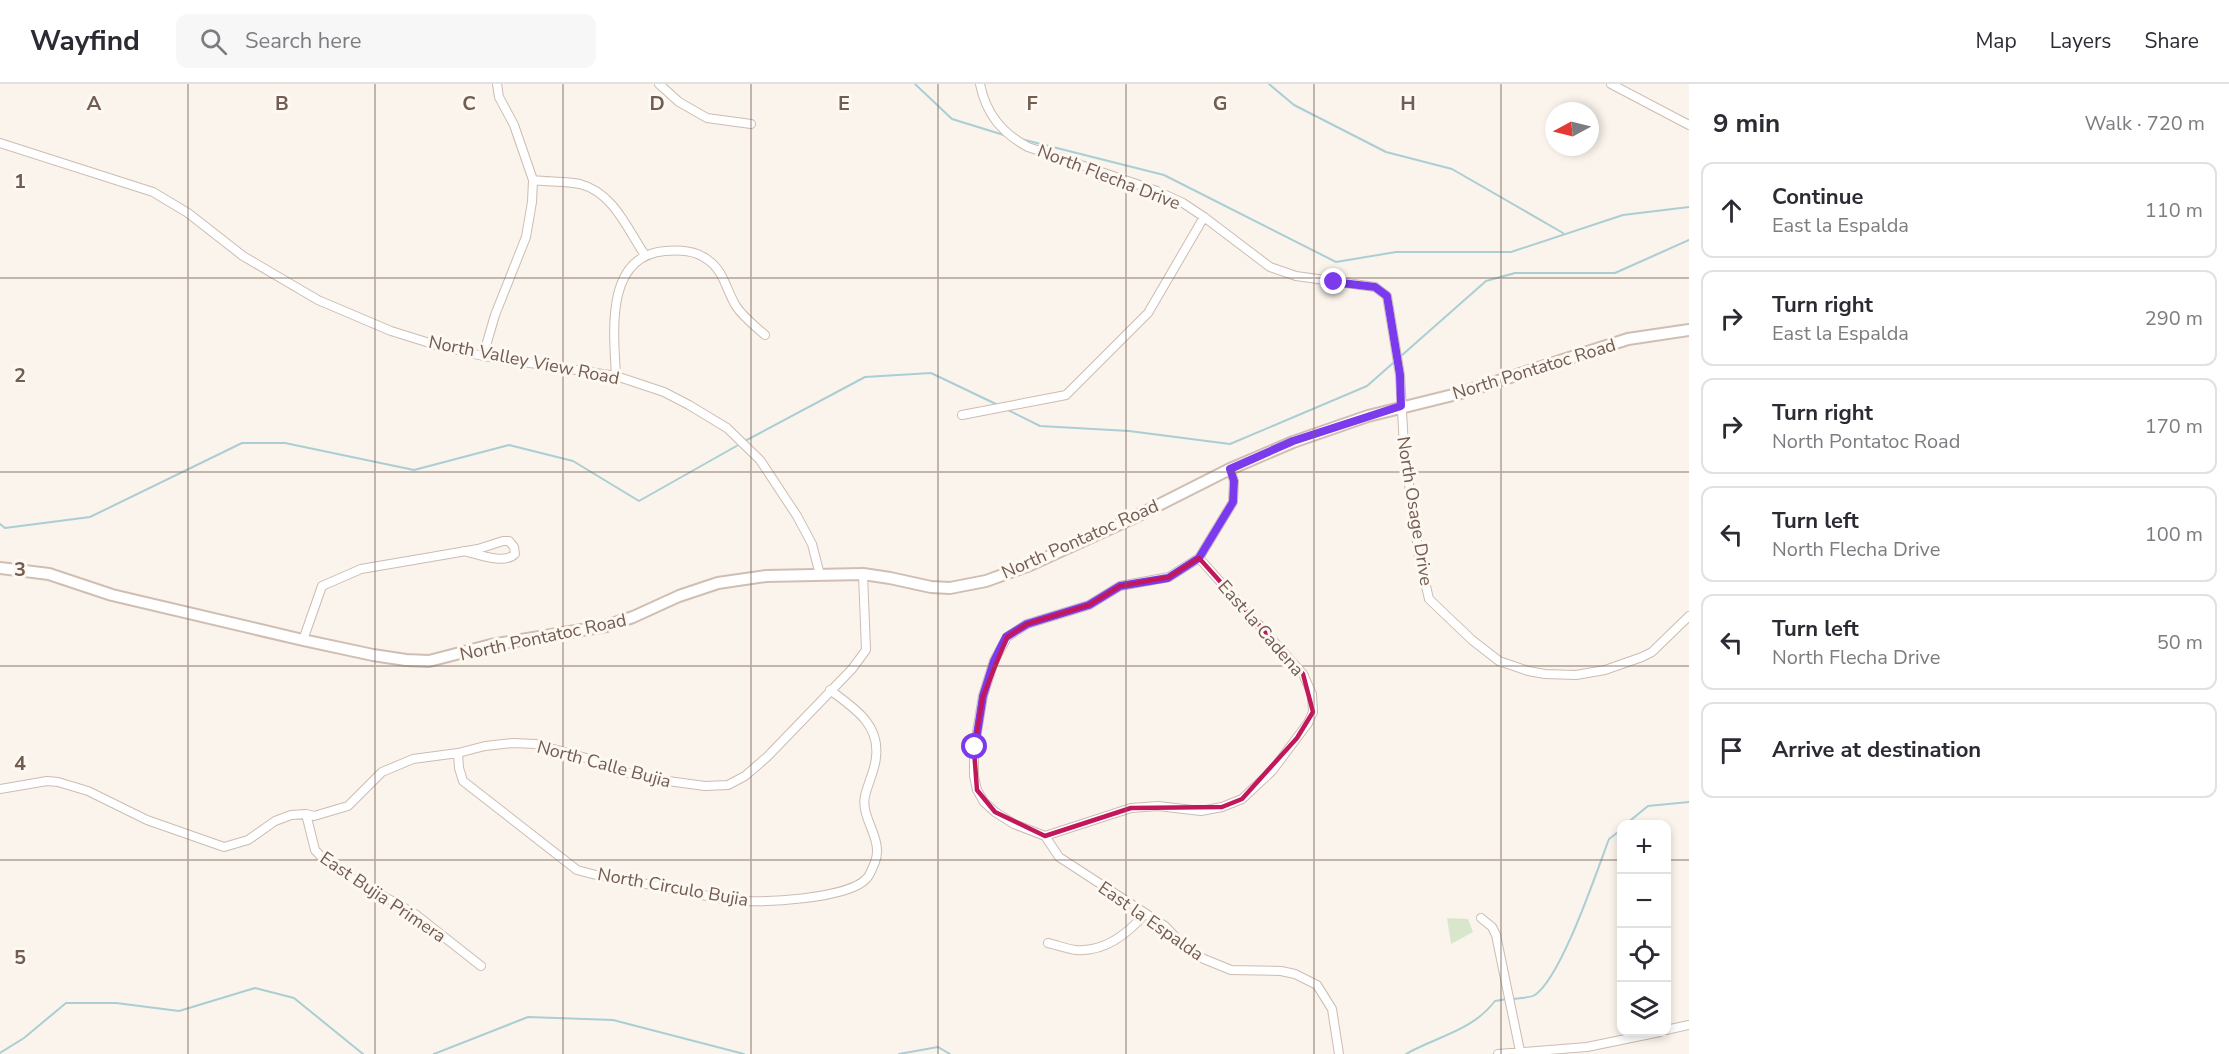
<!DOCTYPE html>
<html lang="en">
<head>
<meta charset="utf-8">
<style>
  :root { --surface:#fff; --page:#f7f7f7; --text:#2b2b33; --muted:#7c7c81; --line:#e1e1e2 }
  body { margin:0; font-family:"Nunito Sans",sans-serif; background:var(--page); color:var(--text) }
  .controls { position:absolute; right:18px; bottom:18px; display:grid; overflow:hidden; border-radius:12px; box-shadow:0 3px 9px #0003 }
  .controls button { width:54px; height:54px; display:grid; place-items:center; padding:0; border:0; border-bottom:2px solid var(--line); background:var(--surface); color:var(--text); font:30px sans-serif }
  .compass { position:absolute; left:1545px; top:18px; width:54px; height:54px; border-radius:50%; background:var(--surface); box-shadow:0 3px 9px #0003; rotate:263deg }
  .stop { position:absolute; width:18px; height:18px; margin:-14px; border:4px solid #7c3aed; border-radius:50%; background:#fff }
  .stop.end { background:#7c3aed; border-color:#fff; box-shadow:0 2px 6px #0008 }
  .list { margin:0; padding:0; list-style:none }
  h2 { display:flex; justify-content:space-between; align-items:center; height:78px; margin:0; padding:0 24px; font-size:26px }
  h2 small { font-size:20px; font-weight:400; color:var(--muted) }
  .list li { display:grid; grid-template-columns:39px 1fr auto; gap:18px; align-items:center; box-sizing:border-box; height:96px; margin:0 12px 12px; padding:0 12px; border:2px solid var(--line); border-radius:12px }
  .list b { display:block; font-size:22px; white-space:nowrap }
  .list p { margin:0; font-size:20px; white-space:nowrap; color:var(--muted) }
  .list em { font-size:20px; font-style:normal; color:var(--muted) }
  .icon { flex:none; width:33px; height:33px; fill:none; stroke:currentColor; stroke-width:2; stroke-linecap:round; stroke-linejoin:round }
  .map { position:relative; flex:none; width:1689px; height:970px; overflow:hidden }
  header { display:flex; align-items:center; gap:36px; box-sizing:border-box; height:84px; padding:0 30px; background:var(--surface); border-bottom:2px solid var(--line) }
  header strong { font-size:28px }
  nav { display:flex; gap:33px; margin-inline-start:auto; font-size:21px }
  .search { width:420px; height:54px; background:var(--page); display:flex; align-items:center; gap:15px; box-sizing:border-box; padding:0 21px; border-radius:12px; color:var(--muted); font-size:22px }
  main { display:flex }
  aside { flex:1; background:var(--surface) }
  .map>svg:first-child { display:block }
</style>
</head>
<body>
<header>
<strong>Wayfind</strong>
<div class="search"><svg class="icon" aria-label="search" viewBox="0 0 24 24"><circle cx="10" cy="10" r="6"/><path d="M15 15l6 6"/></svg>Search here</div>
<nav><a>Map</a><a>Layers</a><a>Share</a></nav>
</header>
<main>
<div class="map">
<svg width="1689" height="970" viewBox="0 0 1689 970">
  <rect width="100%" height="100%" fill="#faf4ec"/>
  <!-- green -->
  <path fill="#d8e7cb" d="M1447,834L1468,835L1473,848L1451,860Z"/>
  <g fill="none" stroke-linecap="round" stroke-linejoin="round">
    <!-- stream -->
    <path stroke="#aaced3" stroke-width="2" d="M915,0L952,35L1007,52
      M1269,0L1294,21L1386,68L1452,85L1563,149
      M1021,55L1164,91L1336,178L1396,168H1511L1623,131L1689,123
      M1006,325L1040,342L1129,347L1230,360L1367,302L1486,197L1515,189H1615L1689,156
      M745,357L865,293L931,289L998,321
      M0,440L5,444L90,433L242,359H285L414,386L509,361L573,377L639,417L740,360
      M1626,740L1648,722L1689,718
      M1513,915C1519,914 1530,914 1535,911C1562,892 1596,789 1609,755L1622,745
      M0,969L24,954L66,919H116L179,927L255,904L294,914L363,970
      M434,970L528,933L613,936L744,970
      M899,970L938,963L950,970
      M1406,970C1438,952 1472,947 1495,917L1507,915"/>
    <!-- street casing -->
    <g stroke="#ccbcb2" stroke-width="10">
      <path id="street" d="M659,0L679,18L707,34L751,40
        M980,0C986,30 1002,49 1028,63L1157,107L1183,119L1204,133L1270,183L1296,192L1375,203L1387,212L1400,291L1404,363L1419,472L1429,515L1472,556L1499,577L1528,587L1545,590L1576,591L1605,586L1642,573L1652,568L1689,532
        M1611,0L1689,41
        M0,59L153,108L188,129L243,172L318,216L391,247L436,261L483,272L616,292L664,308L689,321L727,344L760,376L797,432L812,460L820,491
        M533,96C548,98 565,97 580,100C614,109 627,145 645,171
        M483,272L495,231L526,153L532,118L533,96L514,41L499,13L497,0
        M616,292C614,250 604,172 665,167C680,166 695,166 708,176C724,187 726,206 736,222C743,233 755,242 765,251
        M962,331L1066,311L1148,229L1204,133
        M1230,385L1234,397L1233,418L1199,474L1169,493L1120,502L1089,521L1027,540L1007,553L994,577L983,612L974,666V692L977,706L984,718L995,728L1014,740L1045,752L1059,773L1165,842L1185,863L1204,875L1231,886L1281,887L1295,890L1317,901L1332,925L1339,970
        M303,556L322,502L361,485L478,465L503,457H509L514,463L515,470C504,481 478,470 464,467
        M458,669L459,684L463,697L577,786L596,791C641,798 686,809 731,816C757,820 850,815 867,794C870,791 873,783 875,778C884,755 860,734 865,712C868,699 875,686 876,673C880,640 854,624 830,606
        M0,705L47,697L58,698L88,707L147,736L224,763L248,756L275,737L291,731L306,730L314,732L348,722L382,688L413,675L458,669L485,662L513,659L536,660L586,674L612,685L653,695L705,702L728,701L745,692L767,673L852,585L866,566L863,490
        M306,730L315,766L329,781L415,830L481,882
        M1045,752L1131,724L1158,722L1201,727L1222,723L1242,715L1272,687L1308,639L1313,628L1312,610L1303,590L1199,474
        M1481,834L1492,843L1496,851L1520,967
        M1048,859C1057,861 1067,865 1076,866C1105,868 1127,850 1145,830
        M1666,946L1689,941
        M1498,970L1587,963L1660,948"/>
    </g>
    <!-- secondary casing -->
    <g stroke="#d0beb3" stroke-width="14">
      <path id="secondary" d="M0,484L49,490L112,511L303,556L373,571L406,576L429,577L491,561L606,542L633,533L679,512L718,499L766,492L863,490L890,494L931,503L950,504L986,497L1030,481L1131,435L1230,385L1293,358L1368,332L1461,309L1628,255L1689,246"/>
    </g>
    <!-- street -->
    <use href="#street" stroke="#fff" stroke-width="8"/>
    <!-- secondary -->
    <use href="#secondary" stroke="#fff" stroke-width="10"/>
  </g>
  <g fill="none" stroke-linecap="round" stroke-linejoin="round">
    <!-- route -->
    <path stroke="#7c3aed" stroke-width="8" d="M975,663L983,612L994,577L1006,553L1027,540L1089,521L1120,502L1168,494L1199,474L1233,418L1234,397L1230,385L1293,357L1401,322L1400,291L1387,212L1375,203L1334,198"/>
  </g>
  <!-- marked area -->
  <path fill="none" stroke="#c2185b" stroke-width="4.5" stroke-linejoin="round" d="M1199,474L1303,590L1313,628L1297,654L1242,715L1222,723L1131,724L1045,752L995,728L977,706L974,666L983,612L1007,553L1027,540L1089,521L1120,502L1169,493Z"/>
  <!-- grid -->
  <path fill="none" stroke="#735c51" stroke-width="1.5" stroke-opacity="0.55" d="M188,0V970M375,0V970M563,0V970M751,0V970M938,0V970M1126,0V970M1314,0V970M1501,0V970M0,194H1689M0,388H1689M0,582H1689M0,776H1622M1666,776H1689"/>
  <g text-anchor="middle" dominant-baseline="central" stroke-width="6" stroke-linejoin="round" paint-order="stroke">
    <!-- street labels -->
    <g font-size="18" fill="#735c51" stroke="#fdf8f2">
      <text transform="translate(1109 93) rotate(21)">North Flecha Drive</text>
      <text transform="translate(524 276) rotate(11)">North Valley View Road</text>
      <text transform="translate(1534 285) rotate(-17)">North Pontatoc Road</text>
      <text transform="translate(1415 427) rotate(81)">North Osage Drive</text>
      <text transform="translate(1080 455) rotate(-24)">North Pontatoc Road</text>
      <text transform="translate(1261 544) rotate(49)">East la Cadena</text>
      <text transform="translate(543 553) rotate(-12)">North Pontatoc Road</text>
      <text transform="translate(604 680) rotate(15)">North Calle Bujia</text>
      <text transform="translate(673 803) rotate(10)">North Circulo Bujia</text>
      <text transform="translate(383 813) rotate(34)">East Bujia Primera</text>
      <text transform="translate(1151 837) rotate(35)">East la Espalda</text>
    </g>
  </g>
  <g font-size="20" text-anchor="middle" font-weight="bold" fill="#735c51" stroke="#fdf8f2" stroke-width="6" stroke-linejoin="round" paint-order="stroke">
    <text x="94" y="26">A</text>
    <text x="282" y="26">B</text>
    <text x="469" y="26">C</text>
    <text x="657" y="26">D</text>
    <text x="844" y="26">E</text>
    <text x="1032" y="26">F</text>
    <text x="1220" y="26">G</text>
    <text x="1408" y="26">H</text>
    <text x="20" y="104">1</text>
    <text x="20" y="298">2</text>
    <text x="20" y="492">3</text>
    <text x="20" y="686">4</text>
    <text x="20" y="880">5</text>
  </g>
</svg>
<div class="controls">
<button>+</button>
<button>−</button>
<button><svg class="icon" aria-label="locate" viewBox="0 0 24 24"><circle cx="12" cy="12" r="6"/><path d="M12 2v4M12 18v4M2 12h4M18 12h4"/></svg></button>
<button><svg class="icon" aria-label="layers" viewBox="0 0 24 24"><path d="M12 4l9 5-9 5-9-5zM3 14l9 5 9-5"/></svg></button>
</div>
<svg class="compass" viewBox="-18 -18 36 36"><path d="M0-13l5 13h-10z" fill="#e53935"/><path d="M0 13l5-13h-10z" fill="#7c7c81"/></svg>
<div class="stop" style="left:975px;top:663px"></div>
<div class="stop end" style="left:1334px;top:198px"></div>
</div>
<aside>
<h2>9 min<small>Walk · 720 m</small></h2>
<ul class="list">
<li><svg class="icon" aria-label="ahead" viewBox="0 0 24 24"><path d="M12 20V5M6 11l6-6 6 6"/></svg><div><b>Continue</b><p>East la Espalda</p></div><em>110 m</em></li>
<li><svg class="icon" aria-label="right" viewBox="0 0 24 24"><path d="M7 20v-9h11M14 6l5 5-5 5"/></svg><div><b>Turn right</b><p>East la Espalda</p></div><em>290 m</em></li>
<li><svg class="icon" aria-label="right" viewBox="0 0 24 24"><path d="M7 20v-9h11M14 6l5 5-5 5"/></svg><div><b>Turn right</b><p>North Pontatoc Road</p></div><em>170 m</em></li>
<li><svg class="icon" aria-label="left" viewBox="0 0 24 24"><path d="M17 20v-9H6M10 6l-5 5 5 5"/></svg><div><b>Turn left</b><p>North Flecha Drive</p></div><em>100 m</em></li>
<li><svg class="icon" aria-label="left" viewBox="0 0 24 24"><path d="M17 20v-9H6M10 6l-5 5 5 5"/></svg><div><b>Turn left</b><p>North Flecha Drive</p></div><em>50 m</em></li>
<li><svg class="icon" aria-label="arrive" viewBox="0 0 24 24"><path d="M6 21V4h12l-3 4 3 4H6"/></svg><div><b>Arrive at destination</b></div></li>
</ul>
</aside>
</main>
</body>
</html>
